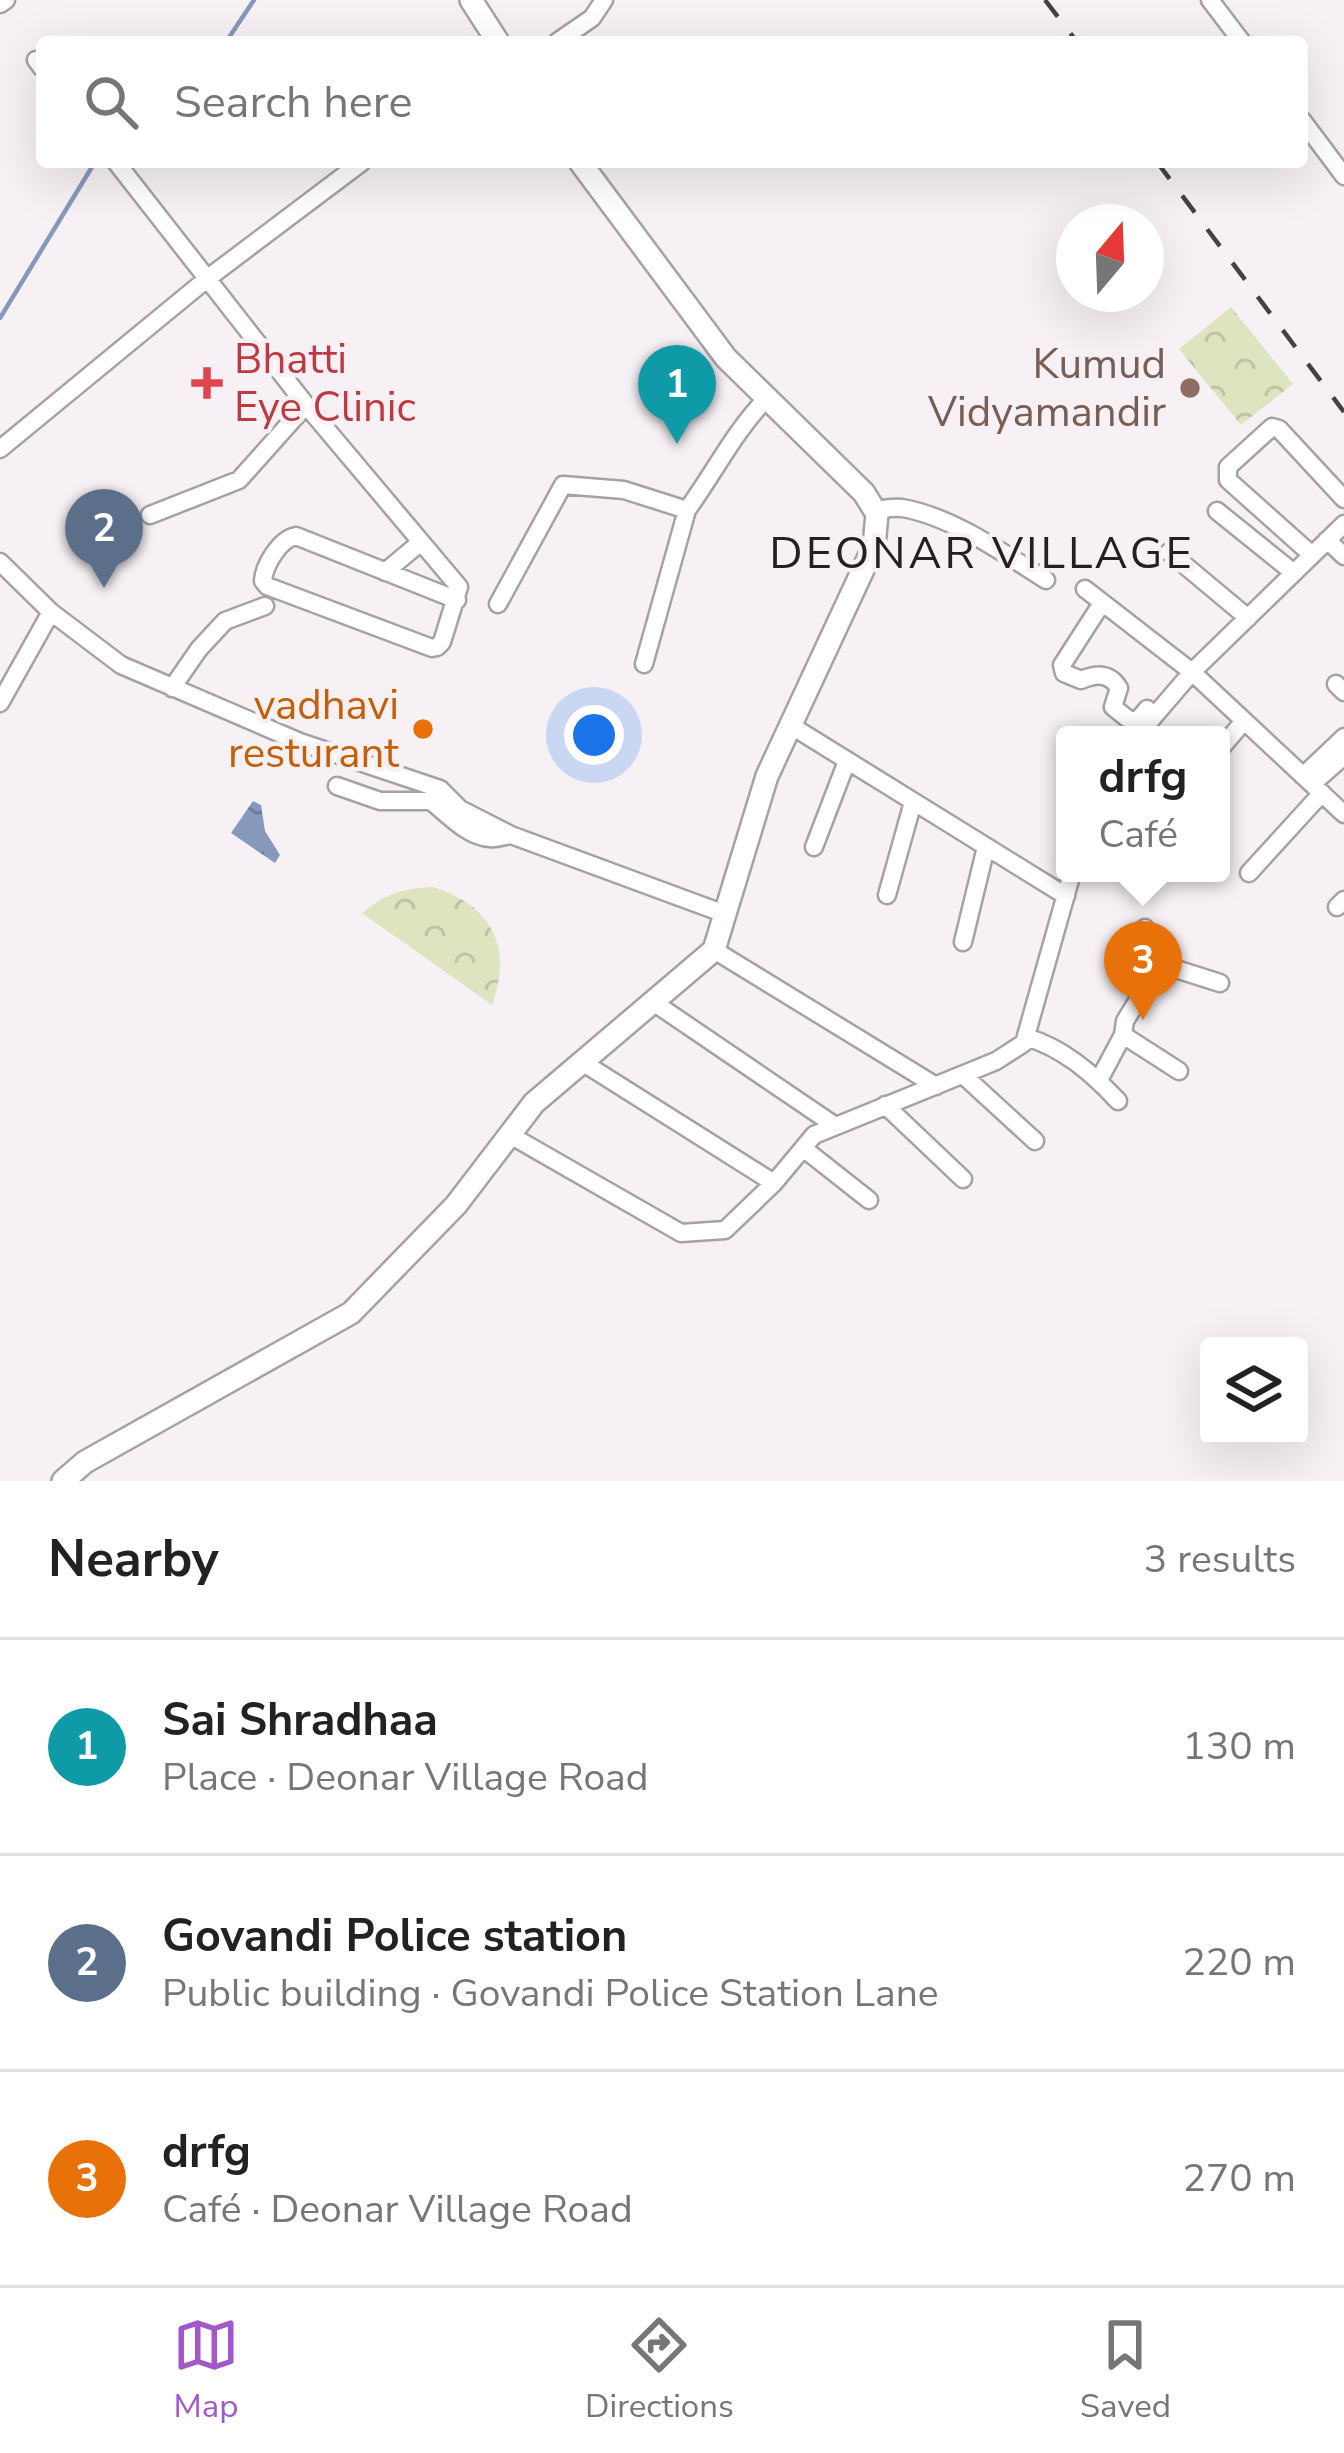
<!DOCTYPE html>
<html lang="en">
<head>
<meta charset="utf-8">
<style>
  :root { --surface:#fff; --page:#f2f2f2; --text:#222; --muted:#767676; --line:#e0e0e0; --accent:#a258cb }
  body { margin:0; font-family:"Nunito Sans",sans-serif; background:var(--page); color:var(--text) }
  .controls { position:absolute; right:36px; bottom:36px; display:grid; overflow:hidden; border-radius:12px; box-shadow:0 12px 48px #0002 }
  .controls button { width:108px; height:108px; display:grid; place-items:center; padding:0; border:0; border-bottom:3px solid var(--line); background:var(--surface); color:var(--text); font:60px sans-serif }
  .compass { position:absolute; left:1056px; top:204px; width:108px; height:108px; border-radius:50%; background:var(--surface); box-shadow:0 12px 48px #0002; rotate:19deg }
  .you { position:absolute; left:594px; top:735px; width:42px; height:42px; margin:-30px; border:9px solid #fff; border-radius:50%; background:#1a73e8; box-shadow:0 0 0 18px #1a73e833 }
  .badge { display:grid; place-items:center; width:78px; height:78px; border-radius:50%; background:var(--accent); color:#fff; font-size:39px; font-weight:700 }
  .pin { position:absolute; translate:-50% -99px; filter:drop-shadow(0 3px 6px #0008) }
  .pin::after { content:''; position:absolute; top:63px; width:42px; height:36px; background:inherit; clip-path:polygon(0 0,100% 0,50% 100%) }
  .popup { position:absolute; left:1056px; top:726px; width:174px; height:156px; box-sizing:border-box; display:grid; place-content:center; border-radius:12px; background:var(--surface); filter:drop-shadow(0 3px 9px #0005); font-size:39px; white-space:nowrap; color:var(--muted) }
  .popup b { font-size:45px; color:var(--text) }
  .popup::after { content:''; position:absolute; left:50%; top:100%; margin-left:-24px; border:24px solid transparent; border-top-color:var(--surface) }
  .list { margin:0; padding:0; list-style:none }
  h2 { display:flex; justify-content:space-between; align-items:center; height:156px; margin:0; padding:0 48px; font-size:51px }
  h2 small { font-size:39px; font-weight:400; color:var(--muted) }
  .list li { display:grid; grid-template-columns:78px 1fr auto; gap:36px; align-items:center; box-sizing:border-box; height:216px; padding:0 48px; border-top:3px solid var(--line) }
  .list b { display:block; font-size:45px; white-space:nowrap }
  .list p { margin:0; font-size:39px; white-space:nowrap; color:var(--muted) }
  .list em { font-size:39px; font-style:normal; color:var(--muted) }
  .icon { flex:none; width:66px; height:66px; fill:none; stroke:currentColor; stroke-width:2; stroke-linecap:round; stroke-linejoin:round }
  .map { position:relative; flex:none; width:1344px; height:1481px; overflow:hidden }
  .search { position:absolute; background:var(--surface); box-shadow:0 12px 48px #0002; left:36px; right:36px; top:36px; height:132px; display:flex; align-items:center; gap:30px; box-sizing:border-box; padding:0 42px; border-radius:12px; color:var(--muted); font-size:45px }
  .sheet { height:804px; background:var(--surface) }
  nav { display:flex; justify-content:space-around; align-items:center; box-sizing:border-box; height:168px; border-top:3px solid var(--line); background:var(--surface); font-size:33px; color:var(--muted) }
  nav a { display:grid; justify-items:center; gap:6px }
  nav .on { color:var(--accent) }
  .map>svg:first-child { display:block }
</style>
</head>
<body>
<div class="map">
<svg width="1344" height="1481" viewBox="0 0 1344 1481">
  <defs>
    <pattern id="forest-crowns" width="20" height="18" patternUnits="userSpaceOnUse" patternTransform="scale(3)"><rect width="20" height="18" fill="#dde4bf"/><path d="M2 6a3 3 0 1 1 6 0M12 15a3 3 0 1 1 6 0" fill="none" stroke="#bdc3a4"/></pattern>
    <pattern id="water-ripples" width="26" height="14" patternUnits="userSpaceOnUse" patternTransform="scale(3)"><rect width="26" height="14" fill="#8699bc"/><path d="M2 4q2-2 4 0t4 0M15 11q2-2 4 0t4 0" fill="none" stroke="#6d7c98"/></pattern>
  </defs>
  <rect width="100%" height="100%" fill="#f7f1f6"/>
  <!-- forest -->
  <path fill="url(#forest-crowns)" d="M1231,307L1293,384L1241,425L1179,349Z
    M433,887C492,906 513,946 492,1005L362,913C385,894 403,888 433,887Z"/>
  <!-- water -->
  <path fill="url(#water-ripples)" d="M253,801L261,805L265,831L280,855L275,863L231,833Z"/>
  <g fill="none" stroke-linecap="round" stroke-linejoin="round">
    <!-- stream -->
    <path stroke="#8699bc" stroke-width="4.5" d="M226,42L254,0
      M0,318L95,162"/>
    <!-- minor casing -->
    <g stroke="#a6a1a5" stroke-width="21">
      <path id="minor" d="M1210,0L1242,42
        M0,4L6,0
        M557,42L592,18L604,0
        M36,60L42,68
        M1302,120L1344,176
        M116,162L306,405L459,587L442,642L437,647L432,648L267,586L263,581C264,565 280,539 296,536L457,600
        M0,449L208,278L362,162
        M874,510C884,509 893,507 902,508C951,516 1005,554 1046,580
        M1217,511L1294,573
        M150,515L239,480L306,405
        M1327,540L1344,556
        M1169,552L1248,618
        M1312,555L1228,480V467L1272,427L1279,429L1344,499
        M0,562L51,612L0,703
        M385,572L421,542
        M1085,589L1192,672L1344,814
        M1102,603L1062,665L1064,673L1081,680C1096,674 1109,672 1119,688L1113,707L1128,719L1137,721L1147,709
        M498,604L563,485L624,490L687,510C714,473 734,432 766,399
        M51,612L121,665L300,742L440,789L460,809L511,835L725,914
        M644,664L687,510
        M1336,684L1344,692
        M172,688L199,649L225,621L265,606
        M790,725L1066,896
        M1138,735L1192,672L1344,524
        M1221,748L1244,721
        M1303,776L1344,737
        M1312,784L1344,756
        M337,786L380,801H431C447,814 468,837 490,838C497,839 504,836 510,835
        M814,847L847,761
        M1249,873L1322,793
        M887,895L913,802
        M1337,907L1344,900
        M963,942L986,847
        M714,950L936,1086
        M1160,964L1220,983
        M653,1002L834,1125
        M1123,1035L1179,1071
        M1026,1037C1063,1048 1092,1073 1118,1101
        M582,1062L774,1183
        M963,1075L1035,1141
        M1099,1080L1123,1035L1125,1021L1160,964L1145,928
        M885,1105L963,1179
        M510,1135L681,1233L725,1230L774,1183L814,1135L996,1061L1024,1043L1072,873
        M803,1148L869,1200"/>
    </g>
    <!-- major casing -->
    <g stroke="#a6a1a5" stroke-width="26">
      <path id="major" d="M471,0L498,42
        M63,1481L85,1462L351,1313L456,1205L534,1103L714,950L767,776L874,546L877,514L864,493L726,358L580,162"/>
    </g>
    <!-- minor -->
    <use href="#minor" stroke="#fff" stroke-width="16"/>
    <!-- major -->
    <use href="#major" stroke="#fff" stroke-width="21"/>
    <!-- rail -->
    <path stroke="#434143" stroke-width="4.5" stroke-dasharray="21 21" stroke-linecap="butt" d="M1045,0L1077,42
      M1157,162L1344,412"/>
  </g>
  <!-- markers -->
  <path fill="#e0444e" stroke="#f7f1f6" stroke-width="4.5" d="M201 365h12v12h12v12h-12v12h-12v-12h-12v-12h12z"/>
  <circle fill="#8d6e63" stroke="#f7f1f6" stroke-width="4.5" cx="1190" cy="388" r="12"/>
  <circle fill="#e8710a" stroke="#f7f1f6" stroke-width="4.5" cx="423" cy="729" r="12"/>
  <g text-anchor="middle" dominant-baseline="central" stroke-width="9" stroke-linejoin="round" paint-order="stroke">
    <!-- health labels -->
    <g font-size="42" fill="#be3a42" stroke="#f7f1f6" text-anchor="start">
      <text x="234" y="359">Bhatti<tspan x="234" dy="48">Eye Clinic</tspan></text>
    </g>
    <!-- education labels -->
    <g font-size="42" fill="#785e54" stroke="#f7f1f6" text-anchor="end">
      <text x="1166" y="364">Kumud<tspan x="1166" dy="48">Vidyamandir</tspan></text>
    </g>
    <!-- food labels -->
    <g font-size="42" fill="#c56008" stroke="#f7f1f6" text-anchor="end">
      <text x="399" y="705">vadhavi<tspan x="399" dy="48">resturant</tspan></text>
    </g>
    <!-- neighbourhood labels -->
    <g font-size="45" letter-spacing="3" fill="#222022" stroke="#f7f1f6">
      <text x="982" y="553">DEONAR VILLAGE</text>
    </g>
  </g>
</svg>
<div class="controls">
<button><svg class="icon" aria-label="layers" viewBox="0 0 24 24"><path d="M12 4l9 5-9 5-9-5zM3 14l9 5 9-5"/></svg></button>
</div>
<svg class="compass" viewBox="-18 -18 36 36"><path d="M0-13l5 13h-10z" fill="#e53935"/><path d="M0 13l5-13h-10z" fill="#767676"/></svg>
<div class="you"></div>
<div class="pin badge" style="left:677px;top:444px;background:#0f9aa8">1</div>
<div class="pin badge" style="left:104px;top:588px;background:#5c6f8a">2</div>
<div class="pin badge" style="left:1143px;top:1020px;background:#e8710a">3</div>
<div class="popup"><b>drfg</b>Café</div>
<div class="search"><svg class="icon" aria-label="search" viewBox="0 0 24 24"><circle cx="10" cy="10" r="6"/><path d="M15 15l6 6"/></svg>Search here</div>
</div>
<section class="sheet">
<h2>Nearby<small>3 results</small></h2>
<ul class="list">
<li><span class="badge" style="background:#0f9aa8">1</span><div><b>Sai Shradhaa</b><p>Place · Deonar Village Road</p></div><em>130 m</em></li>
<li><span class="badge" style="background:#5c6f8a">2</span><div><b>Govandi Police station</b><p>Public building · Govandi Police Station Lane</p></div><em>220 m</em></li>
<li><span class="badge" style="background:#e8710a">3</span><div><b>drfg</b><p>Café · Deonar Village Road</p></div><em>270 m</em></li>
</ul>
</section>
<nav>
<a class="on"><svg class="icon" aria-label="map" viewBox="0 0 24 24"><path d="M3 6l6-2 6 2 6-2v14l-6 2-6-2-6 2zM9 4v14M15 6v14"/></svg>Map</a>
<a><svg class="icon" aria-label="directions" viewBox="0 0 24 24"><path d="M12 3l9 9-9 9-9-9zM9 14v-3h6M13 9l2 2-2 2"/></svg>Directions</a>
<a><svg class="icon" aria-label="saved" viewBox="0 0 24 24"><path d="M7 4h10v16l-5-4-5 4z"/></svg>Saved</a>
</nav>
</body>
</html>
